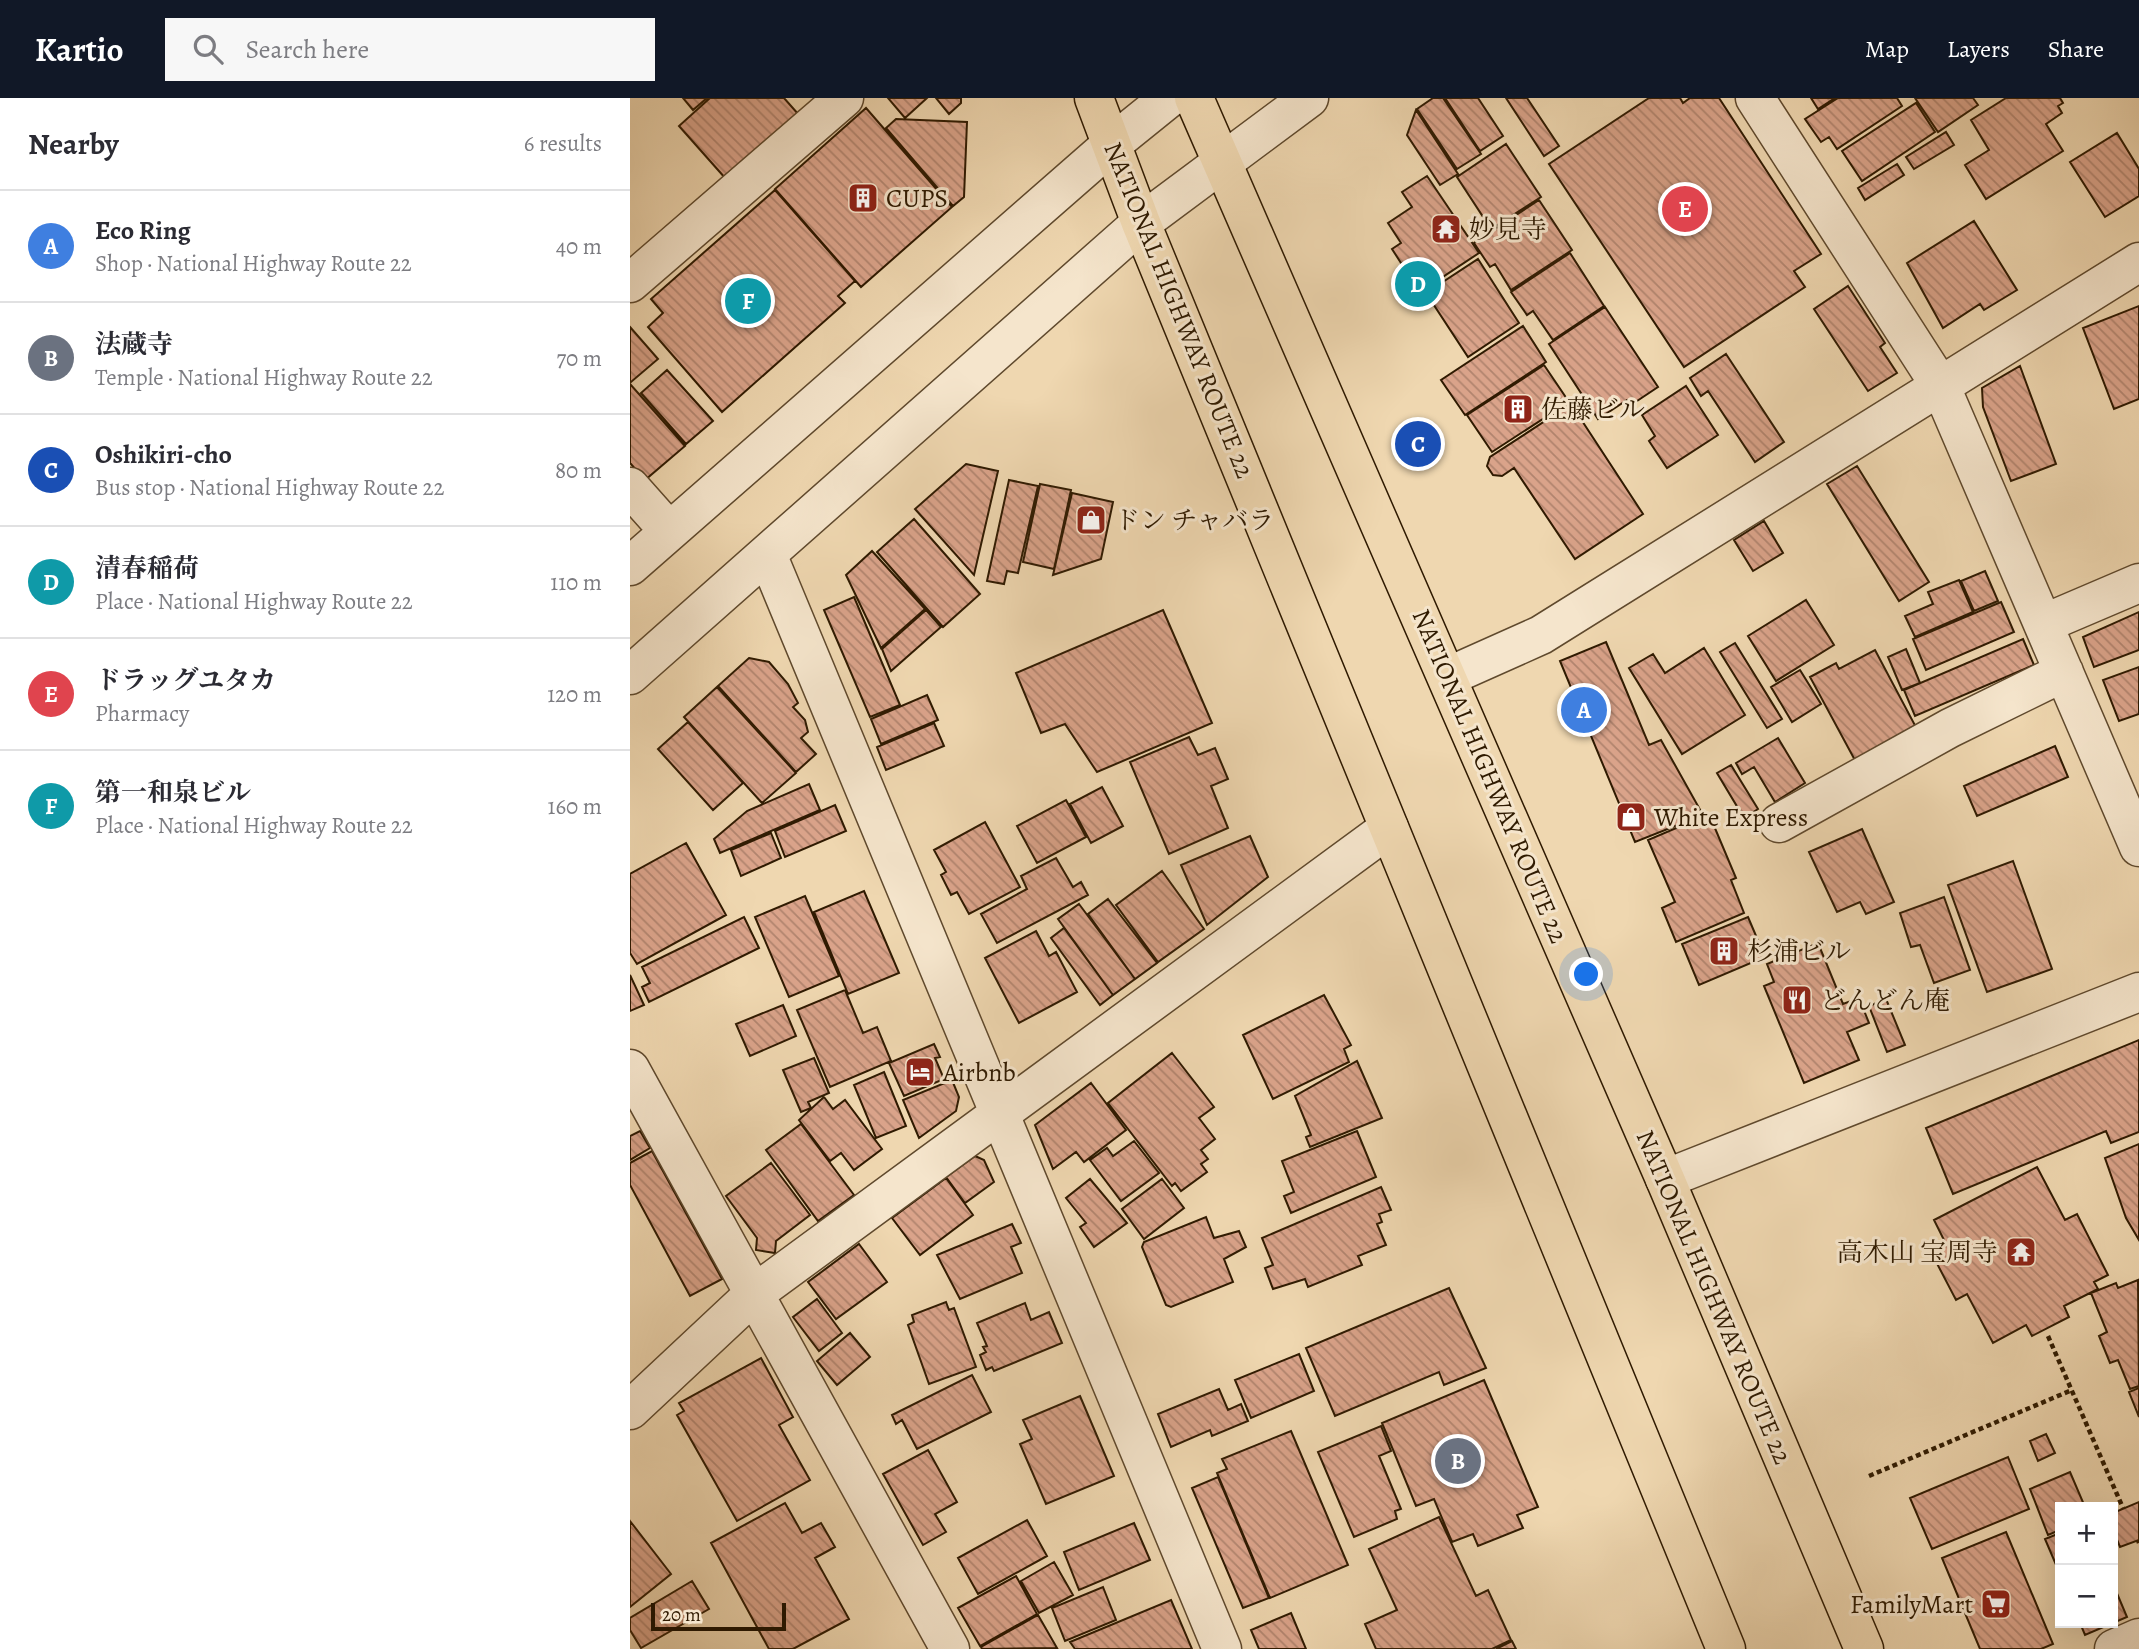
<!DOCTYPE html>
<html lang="en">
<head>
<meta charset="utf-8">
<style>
  :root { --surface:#fff; --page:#f7f7f7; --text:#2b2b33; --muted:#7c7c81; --line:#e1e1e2; --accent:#111827 }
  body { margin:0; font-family:Alegreya,"Noto Serif JP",serif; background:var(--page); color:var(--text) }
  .controls { position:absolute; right:21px; bottom:21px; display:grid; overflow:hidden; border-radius:0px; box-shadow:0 7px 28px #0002 }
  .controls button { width:63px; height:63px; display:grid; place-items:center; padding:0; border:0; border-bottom:2px solid var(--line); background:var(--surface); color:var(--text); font:35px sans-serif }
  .scale { position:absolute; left:21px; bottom:18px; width:135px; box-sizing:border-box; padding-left:7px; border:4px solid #2f1a01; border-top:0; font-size:19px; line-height:24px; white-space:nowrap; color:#2f1a01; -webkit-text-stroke:5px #f5e5cc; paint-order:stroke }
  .you { position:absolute; left:957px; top:877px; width:24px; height:24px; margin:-18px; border:5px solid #fff; border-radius:50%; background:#1a73e8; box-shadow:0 0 0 10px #1a73e833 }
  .badge { display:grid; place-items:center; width:46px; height:46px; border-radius:50%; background:var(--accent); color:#fff; font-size:23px; font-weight:700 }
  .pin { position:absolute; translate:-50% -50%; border:4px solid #fff; box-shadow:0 2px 7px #0006 }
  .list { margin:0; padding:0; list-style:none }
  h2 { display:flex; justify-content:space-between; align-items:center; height:91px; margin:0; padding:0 28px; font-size:30px }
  h2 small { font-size:23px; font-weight:400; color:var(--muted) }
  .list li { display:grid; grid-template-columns:46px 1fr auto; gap:21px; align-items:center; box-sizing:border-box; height:112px; padding:0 28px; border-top:2px solid var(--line) }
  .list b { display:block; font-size:26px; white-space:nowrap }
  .list p { margin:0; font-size:23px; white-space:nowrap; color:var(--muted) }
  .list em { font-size:23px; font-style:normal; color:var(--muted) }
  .icon { flex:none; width:38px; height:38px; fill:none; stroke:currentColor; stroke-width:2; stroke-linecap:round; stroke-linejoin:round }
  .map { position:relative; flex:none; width:1509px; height:1551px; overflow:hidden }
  header { display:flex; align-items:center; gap:42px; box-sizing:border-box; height:98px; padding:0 35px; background:var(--accent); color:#fff }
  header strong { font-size:33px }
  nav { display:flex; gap:38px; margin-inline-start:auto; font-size:24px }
  .search { width:490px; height:63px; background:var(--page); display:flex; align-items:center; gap:18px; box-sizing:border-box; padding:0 24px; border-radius:0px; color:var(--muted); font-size:26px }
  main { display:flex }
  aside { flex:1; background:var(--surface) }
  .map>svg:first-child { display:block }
</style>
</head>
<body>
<header>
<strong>Kartio</strong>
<div class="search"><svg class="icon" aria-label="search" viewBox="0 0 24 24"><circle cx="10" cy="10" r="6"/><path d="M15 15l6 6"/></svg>Search here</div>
<nav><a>Map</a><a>Layers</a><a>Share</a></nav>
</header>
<main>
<aside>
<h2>Nearby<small>6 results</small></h2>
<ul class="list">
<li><span class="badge" style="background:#3f7fe0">A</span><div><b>Eco Ring</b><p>Shop · National Highway Route 22</p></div><em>40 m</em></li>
<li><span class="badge" style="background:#6b7280">B</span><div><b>法蔵寺</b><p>Temple · National Highway Route 22</p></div><em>70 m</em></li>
<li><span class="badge" style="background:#1a4fb4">C</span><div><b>Oshikiri-cho</b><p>Bus stop · National Highway Route 22</p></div><em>80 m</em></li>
<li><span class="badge" style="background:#0f9aa8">D</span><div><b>清春稲荷</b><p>Place · National Highway Route 22</p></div><em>110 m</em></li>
<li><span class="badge" style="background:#e0444e">E</span><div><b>ドラッグユタカ</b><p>Pharmacy</p></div><em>120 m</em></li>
<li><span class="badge" style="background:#0f9aa8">F</span><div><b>第一和泉ビル</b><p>Place · National Highway Route 22</p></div><em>160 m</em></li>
</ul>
</aside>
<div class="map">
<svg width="1509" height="1551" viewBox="0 0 1509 1551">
  <defs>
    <pattern id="building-back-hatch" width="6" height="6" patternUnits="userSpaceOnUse" patternTransform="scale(1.75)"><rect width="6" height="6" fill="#daa38a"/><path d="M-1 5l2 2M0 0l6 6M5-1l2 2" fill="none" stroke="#b1846e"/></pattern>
  </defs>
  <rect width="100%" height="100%" fill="#efd7b0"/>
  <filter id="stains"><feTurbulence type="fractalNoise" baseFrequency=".00286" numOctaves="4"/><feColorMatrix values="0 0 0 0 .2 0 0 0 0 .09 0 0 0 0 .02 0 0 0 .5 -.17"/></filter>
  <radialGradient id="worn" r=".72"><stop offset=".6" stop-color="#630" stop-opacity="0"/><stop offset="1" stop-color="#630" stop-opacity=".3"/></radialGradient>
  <!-- building -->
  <path fill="url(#building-back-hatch)" stroke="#2f1a01" stroke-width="2" d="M53,0H77L63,12Z
    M80,0H154L169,17L96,81L49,28Z
    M258,0H297L275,20Z
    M306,0H331V5L319,16Z
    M803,0H813L851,56L827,71L787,11Z
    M815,0H848L873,38L850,53Z
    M876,0H897L929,48L914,58Z
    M1019,0H1050L1053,5L1060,0H1089L1191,156L1164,173L1175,189L1054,269L919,66Z
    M1181,0H1205L1188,11Z
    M1208,0H1267L1272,8L1207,51L1199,39L1191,44L1175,21Z
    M1285,0H1343L1348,7L1308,34Z
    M1376,0H1430L1433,5L1428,8L1432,15L1416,26L1433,53L1356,101L1335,67L1359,52L1341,22Z
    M1286,5L1305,34L1232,83L1212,53Z
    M236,10L322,109L231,189L145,91Z
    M786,12L828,76L810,87L777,37Z
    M266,21L337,24L334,99L323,108L256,30Z
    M1316,34L1324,47L1284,71L1276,59Z
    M1487,35L1509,71V98L1475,119L1440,64Z
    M876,46L911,99L861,131L827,79Z
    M1267,66L1274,77L1235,102L1228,90Z
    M797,78L849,155L799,188L789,172L780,179L762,151L771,145L758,125L782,109L772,94Z
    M145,92L225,183L208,198L215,205L92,314L18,229L33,215L21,201Z
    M909,102L942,152L881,192L865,166L860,169L844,145Z
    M1344,123L1387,192L1354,212L1350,206L1313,230L1277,165Z
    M940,155L974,208L923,242L903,213L897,217L881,194Z
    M848,161L889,225L838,259L796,195Z
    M1218,188L1255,245L1250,249L1267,275L1238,293L1184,211Z
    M1509,208V301L1484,311L1453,230Z
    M975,209L1028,289L1001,307L997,302L968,321L919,246Z
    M893,228L916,264L835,317L811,282Z
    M0,229L28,261L1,284L0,283Z
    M1096,256L1154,344L1125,364L1078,293L1071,298L1060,280Z
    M914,267L939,304L862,354L837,317Z
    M1390,268L1426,366L1381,383L1353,309L1352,290Z
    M37,272L83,323L56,346L11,295Z
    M0,286L55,348L15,382L0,365Z
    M1056,288L1088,337L1037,370L1019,343L1025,338L1012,317Z
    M941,306L1013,416L945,461L884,370L872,378L863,377L857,368L860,359Z
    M336,366L368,373L344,477L285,411Z
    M1227,368L1299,484L1269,503L1197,386Z
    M379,382L408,388L388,475L377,473L374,486L357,483Z
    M410,386L441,392L424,471L393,464Z
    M442,395L483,404L471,461L423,477Z
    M284,421L350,496L313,529L247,454Z
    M1134,423L1153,455L1123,473L1104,442Z
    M242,453L295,511L251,550L216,477Z
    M1355,473L1368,503L1344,513L1331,483Z
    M1329,482L1343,514L1285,539L1275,518L1303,506L1298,494Z
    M224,499L270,607L240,619L194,512Z
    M1176,502L1204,547L1146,583L1118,538Z
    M1371,504L1384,534L1296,572L1283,541Z
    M296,512L311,529L261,573L252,551Z
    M533,512L582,625L467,674L435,626L411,635L386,575Z
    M1509,514V552L1464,569L1453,539Z
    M1393,541L1404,567L1285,618L1274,592Z
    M976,544L1019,647L1031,642L1073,717L1005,744L930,563Z
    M1105,545L1152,621L1137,630L1090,554Z
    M1074,550L1115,617L1052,656L999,570L1023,556L1035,575Z
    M1276,551L1290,585L1272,592L1258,559Z
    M1245,552L1288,633L1227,666L1180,579L1206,565L1209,571Z
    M119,560L139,564L158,586L168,605L163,609L175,622L178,634L171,640L186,656L166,674L88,588Z
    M1509,569V616L1489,623L1473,582Z
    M1170,572L1191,606L1162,624L1141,589Z
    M87,589L166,675L132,705L54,619Z
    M297,597L308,622L251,646L241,621Z
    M58,624L113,685L83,712L28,651Z
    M304,625L314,648L256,672L247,649Z
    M559,639L568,657L585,650L598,681L581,688L598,730L539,756L500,664Z
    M1148,640L1175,685L1145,704L1124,669L1112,676L1106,665Z
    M1425,648L1438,679L1347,718L1334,688Z
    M1101,667L1128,711L1114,720L1087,675Z
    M179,686L190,712L90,755L84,741L117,713Z
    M472,689L493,728L461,745L440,706Z
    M436,702L456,739L407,765L387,728Z
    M205,707L216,733L155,759L145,733Z
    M1079,716L1106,780L1101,782L1114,815L1046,844L1032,810L1045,804L1018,742Z
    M355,724L390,789L339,816L327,794L321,797L311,777L316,774L304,752Z
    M1232,731L1264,804L1236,816L1230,804L1207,814L1179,754Z
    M141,735L151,760L111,778L101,752Z
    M620,738L638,779L577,827L551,767Z
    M56,745L96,817L7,866L0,855V776Z
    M426,760L443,789L451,784L458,797L367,845L351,816L397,791L391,778Z
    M1383,763L1422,871L1357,894L1318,787Z
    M532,773L574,831L528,864L486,807Z
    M234,793L269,875L218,896L184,814Z
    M175,798L209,878L159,899L125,819Z
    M1314,799L1340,872L1304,885L1290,847L1281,849L1270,815Z
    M478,801L527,865L505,881L458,816Z
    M449,806L505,881L483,897L428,821Z
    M114,819L129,850L19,904L12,889L20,885L12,869Z
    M1118,819L1135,859L1069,887L1052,846Z
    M434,830L483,897L470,907L421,840Z
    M406,833L419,858L426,854L447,894L389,925L355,860Z
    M1188,845L1213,906L1229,900L1239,925L1217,934L1229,962L1174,985L1134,888L1144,884L1137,866Z
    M0,877L14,907L0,913Z
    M215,892L233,935L247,929L261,963L200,989L167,912Z
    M694,897L721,947L714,951L719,964L643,1001L613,937Z
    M1256,901L1275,947L1257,954L1239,908Z
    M153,907L166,938L120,958L106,926Z
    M1509,942V1034L1481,1045L1476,1033L1323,1096L1296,1030Z
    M304,946L310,959L305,960L314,981L274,998L259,965Z
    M542,955L584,1009L569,1020L585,1041L571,1052L578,1061L571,1066L577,1074L551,1093L545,1085L542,1088L478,1005Z
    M184,960L199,995L178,1004L181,1010L171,1014L153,972Z
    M727,963L752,1020L680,1049L676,1039L681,1037L665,998Z
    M254,974L276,1028L246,1040L224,987Z
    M322,982L329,999L326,1013L289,1040L273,1002Z
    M461,985L496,1032L454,1064L446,1054L423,1071L405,1027Z
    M194,999L203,1011L215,1002L252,1051L224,1072L211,1055L200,1063L169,1022Z
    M171,1026L224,1097L188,1123L136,1052Z
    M10,1033L20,1050L0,1062V1038Z
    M727,1033L746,1079L661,1115L654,1098L664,1094L652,1063Z
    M504,1043L529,1075L491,1103L460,1062L477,1050L483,1058Z
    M1509,1046V1142L1496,1120L1475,1060Z
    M22,1053L92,1181L60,1198L0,1087V1065Z
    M345,1058L354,1062L364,1084L335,1105L316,1079Z
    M141,1065L180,1117L146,1143L145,1155L126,1152L127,1140L96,1098Z
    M1407,1069L1435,1122L1447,1116L1478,1177L1464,1184L1468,1191L1434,1208L1439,1219L1402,1238L1396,1227L1363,1245L1337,1196L1326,1202L1301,1154L1316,1146L1304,1122Z
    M316,1080L343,1117L290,1157L262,1120Z
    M460,1081L497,1125L464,1149L450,1129L456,1125L436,1100Z
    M532,1081L554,1110L514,1141L492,1111Z
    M751,1089L761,1112L749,1116L752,1124L747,1126L756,1147L728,1158L732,1167L678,1189L675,1181L643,1191L635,1170L643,1167L632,1140Z
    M576,1119L584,1140L609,1133L616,1149L594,1161L603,1184L541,1209L536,1207L512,1149L514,1144Z
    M382,1126L391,1145L381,1149L392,1175L330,1201L307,1157Z
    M229,1146L257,1184L206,1221L178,1184Z
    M1508,1182L1509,1288L1500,1291L1488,1262L1480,1265L1469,1238L1477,1234L1461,1195L1486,1185L1488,1190Z
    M819,1190L856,1270L814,1287L809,1274L705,1318L676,1250Z
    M187,1201L212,1235L189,1253L163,1219Z
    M316,1204L319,1212L324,1210L346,1269L299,1286L278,1227L284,1224L282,1217Z
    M395,1205L401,1222L419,1214L432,1245L364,1273L362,1269L356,1272L350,1257L356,1254L353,1249L357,1248L347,1225Z
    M220,1235L240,1259L207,1287L187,1263Z
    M669,1256L684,1293L621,1320L605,1282Z
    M131,1260L163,1319L149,1327L180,1382L107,1423L47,1317L54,1313L49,1305Z
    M342,1277L361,1314L287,1351L272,1322L266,1326L262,1317Z
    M854,1282L908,1409L887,1417L893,1430L848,1448L843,1436L822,1444L804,1401L786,1408L752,1325Z
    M1509,1290V1319L1499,1294Z
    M589,1291L598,1312L611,1306L618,1323L582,1338L580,1332L541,1349L528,1316Z
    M450,1298L484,1378L416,1406L390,1346L402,1341L393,1322Z
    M751,1328L761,1353L749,1358L771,1411L765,1413L767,1421L724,1439L688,1354Z
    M661,1333L718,1467L640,1500L587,1375L597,1371L592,1361Z
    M1416,1336L1425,1355L1408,1363L1400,1343Z
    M298,1352L327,1404L305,1416L316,1434L293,1447L253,1376Z
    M1378,1359L1399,1411L1302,1451L1280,1400Z
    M1440,1374L1455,1409H1430V1432L1418,1437L1400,1391Z
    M588,1379L639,1500L613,1510L562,1390Z
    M1509,1404V1442L1490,1449L1483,1432V1415Z
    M155,1405L172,1435L191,1425L205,1449L185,1460L219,1521L163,1551H139L81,1445Z
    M809,1419L846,1498L858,1492L881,1542L862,1551H746L735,1526L767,1512L739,1451Z
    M397,1422L417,1458L348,1496L328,1460Z
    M0,1423L41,1476L0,1509Z
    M504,1425L520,1462L449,1492L434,1454Z
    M1376,1434L1423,1546L1411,1551H1350L1312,1460Z
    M1430,1435V1476L1415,1441Z
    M424,1464L443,1497L409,1515L391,1483Z
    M386,1478L407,1516L350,1548L328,1510Z
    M62,1483L79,1511L11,1550L0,1532V1520Z
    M1483,1486L1497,1519L1455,1537L1450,1525H1483Z
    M473,1489L486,1522L435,1543L422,1510Z
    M541,1502L562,1551H445L440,1544Z
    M661,1515L676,1551H629L621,1532Z
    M408,1517L427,1550L352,1551L351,1549Z
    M882,1543L886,1551H866Z"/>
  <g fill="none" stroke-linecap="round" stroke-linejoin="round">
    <!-- minor casing -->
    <g stroke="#5f492d" stroke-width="41">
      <path id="minor" d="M1125,0L1311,289L1509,749
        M0,185L214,0
        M0,389L39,433
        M137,456L592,1551
        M0,468L482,46L539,0
        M1413,526L1509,485
        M0,577L511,125L679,0
        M817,579L911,537L1509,164
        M1149,725L1320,630L1434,574
        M0,971L320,1551
        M1035,1081L1509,894
        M0,1312L124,1196L759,730
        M1484,1551L1509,1540"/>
    </g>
    <!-- highway casing -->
    <g stroke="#2f1a01" stroke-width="41">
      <path id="highway" d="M464,0L511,125L1096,1551
        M564,0L1035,1081L1234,1551"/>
    </g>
    <!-- path -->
    <path stroke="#2f1a01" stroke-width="4.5" stroke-dasharray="5 3.5" stroke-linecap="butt" d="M1418,1238L1493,1410
      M1239,1378L1442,1292
      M1508,1442L1509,1445"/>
    <!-- minor -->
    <use href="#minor" stroke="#f5e5cc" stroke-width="38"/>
    <!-- highway -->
    <use href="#highway" stroke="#efd7b0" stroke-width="38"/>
  </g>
  <!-- icons -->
  <defs>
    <g id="building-square" transform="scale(1.575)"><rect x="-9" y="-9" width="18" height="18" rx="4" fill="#8f2418" stroke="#f5e5cc"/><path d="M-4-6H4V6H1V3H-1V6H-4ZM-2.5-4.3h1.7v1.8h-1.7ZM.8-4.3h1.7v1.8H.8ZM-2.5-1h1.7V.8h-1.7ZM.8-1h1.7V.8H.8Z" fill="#fff"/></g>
    <g id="temple-square" transform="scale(1.575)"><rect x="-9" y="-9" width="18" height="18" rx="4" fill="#8f2418" stroke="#f5e5cc"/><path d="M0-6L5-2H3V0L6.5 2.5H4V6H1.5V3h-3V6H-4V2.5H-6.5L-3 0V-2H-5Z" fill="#fff"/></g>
    <g id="shop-square" transform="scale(1.575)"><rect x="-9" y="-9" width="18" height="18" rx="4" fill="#8f2418" stroke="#f5e5cc"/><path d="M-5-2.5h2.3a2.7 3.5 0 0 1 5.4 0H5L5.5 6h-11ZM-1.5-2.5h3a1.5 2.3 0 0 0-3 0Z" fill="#fff"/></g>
    <g id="restaurant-square" transform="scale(1.575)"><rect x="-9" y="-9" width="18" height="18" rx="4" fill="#8f2418" stroke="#f5e5cc"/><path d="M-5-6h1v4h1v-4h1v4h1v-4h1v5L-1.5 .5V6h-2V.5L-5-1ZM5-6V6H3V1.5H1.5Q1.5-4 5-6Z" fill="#fff"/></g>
    <g id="hotel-square" transform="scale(1.575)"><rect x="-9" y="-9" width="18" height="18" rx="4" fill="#8f2418" stroke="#f5e5cc"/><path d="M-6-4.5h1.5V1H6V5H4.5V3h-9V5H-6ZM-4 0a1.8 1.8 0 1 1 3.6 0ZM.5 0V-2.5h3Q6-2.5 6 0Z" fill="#fff"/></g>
    <g id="supermarket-square" transform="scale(1.575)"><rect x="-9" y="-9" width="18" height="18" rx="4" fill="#8f2418" stroke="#f5e5cc"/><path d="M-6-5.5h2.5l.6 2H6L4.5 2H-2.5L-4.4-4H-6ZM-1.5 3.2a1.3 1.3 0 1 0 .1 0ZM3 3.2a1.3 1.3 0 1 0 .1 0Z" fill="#fff"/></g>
  </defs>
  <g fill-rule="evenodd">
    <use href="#building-square" x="233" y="100"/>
    <use href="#temple-square" x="816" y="131"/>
    <use href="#building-square" x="888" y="311"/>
    <use href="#shop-square" x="461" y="422"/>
    <use href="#shop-square" x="1001" y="719"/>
    <use href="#building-square" x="1094" y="853"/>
    <use href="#restaurant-square" x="1167" y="902"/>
    <use href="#hotel-square" x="290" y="974"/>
    <use href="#temple-square" x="1391" y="1154"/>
    <use href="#supermarket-square" x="1366" y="1506"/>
  </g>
  <g text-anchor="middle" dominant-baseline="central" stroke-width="6" stroke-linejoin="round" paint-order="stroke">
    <!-- poi labels -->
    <g font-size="26" fill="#2f1a01" stroke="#f5e5cc" text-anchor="start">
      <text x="256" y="100">CUPS</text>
      <text x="839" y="131">妙見寺</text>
      <text x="911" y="311">佐藤ビル</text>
      <text x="484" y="422">ドン チャバラ</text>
      <text x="1024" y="719">White Express</text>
      <text x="1117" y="853">杉浦ビル</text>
      <text x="1190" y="902">どんどん庵</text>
      <text x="313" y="974">Airbnb</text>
      <text x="1368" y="1154" text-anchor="end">高木山 宝周寺</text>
      <text x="1343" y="1506" text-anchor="end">FamilyMart</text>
    </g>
    <!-- street labels -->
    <g font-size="26" fill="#2f1a01" stroke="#f5e5cc">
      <text transform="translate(549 212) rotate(68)">NATIONAL HIGHWAY ROUTE 22</text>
      <text transform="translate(860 678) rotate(67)">NATIONAL HIGHWAY ROUTE 22</text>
      <text transform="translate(1084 1199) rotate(67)">NATIONAL HIGHWAY ROUTE 22</text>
    </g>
  </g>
  <rect width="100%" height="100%" filter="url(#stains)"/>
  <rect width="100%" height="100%" fill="url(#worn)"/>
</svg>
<div class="controls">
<button>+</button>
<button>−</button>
</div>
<div class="scale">20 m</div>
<div class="you"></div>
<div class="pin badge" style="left:954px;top:612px;background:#3f7fe0">A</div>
<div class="pin badge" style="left:828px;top:1363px;background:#6b7280">B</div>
<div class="pin badge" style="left:788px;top:346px;background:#1a4fb4">C</div>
<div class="pin badge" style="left:788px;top:186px;background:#0f9aa8">D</div>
<div class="pin badge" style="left:1055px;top:111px;background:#e0444e">E</div>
<div class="pin badge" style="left:118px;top:203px;background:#0f9aa8">F</div>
</div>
</main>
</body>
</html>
